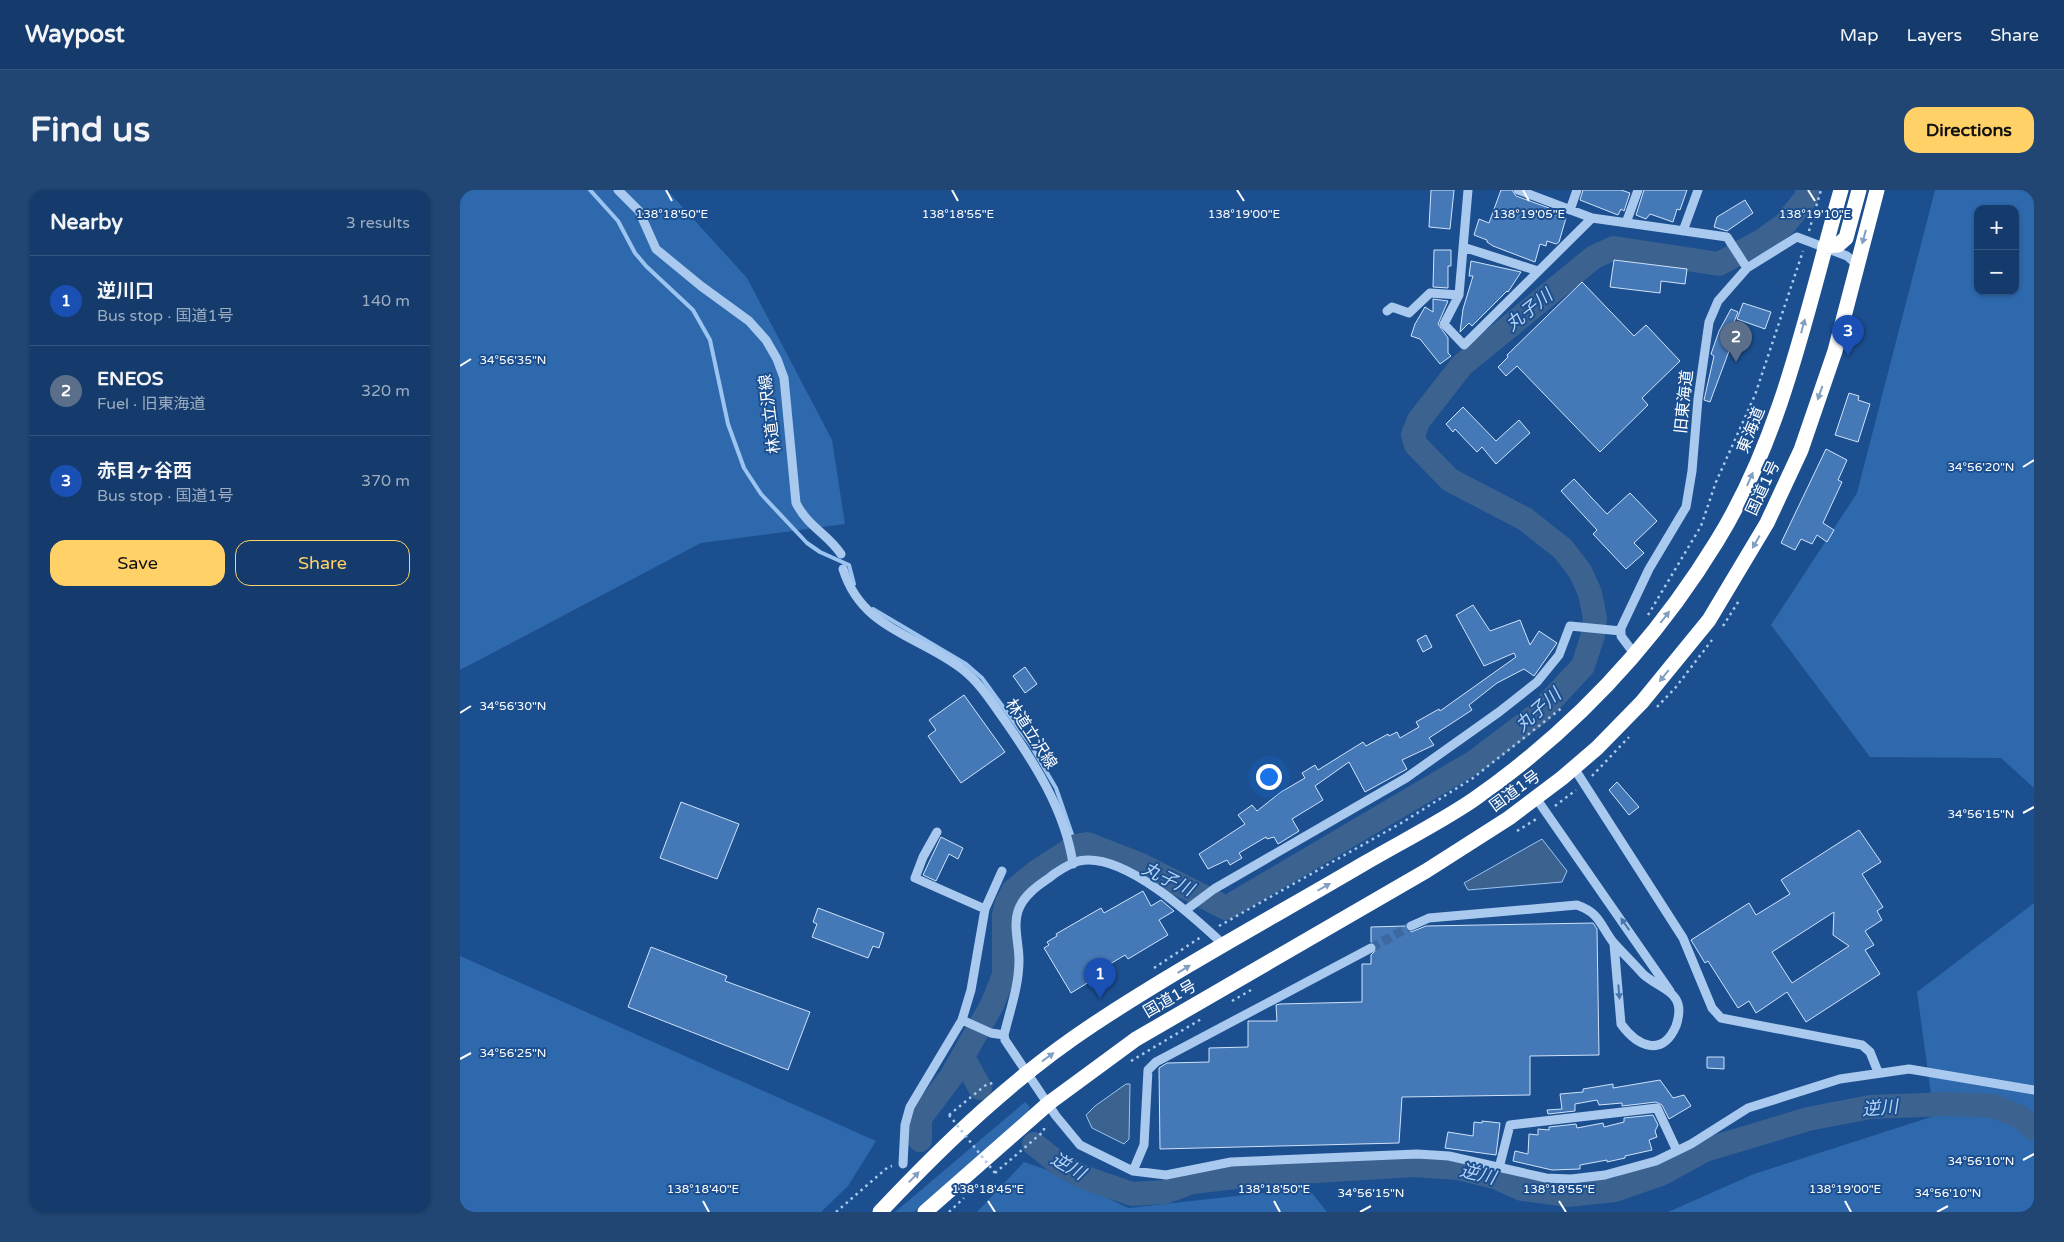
<!DOCTYPE html>
<html lang="en">
<head>
<meta charset="utf-8">
<style>
  :root { --surface:#143b6b; --page:#214673; --text:#f1f3f6; --muted:#9dadc1; --line:#33557e; --accent:#ffd166 }
  body { margin:0; font-family:"Varela Round","Noto Sans JP",sans-serif; background:var(--page); color:var(--text) }
  .controls { position:absolute; right:15px; top:15px; display:grid; overflow:hidden; border-radius:10px; box-shadow:0 1px 4px #0004 }
  .controls button { width:45px; height:45px; display:grid; place-items:center; padding:0; border:0; border-bottom:1px solid var(--line); background:var(--surface); color:var(--text); font:25px sans-serif }
  .you { position:absolute; left:808px; top:586px; width:18px; height:18px; margin:-12px; border:4px solid #fff; border-radius:50%; background:#1a73e8; box-shadow:0 0 0 8px #1a73e833 }
  .badge { display:grid; place-items:center; width:32px; height:32px; border-radius:50%; background:var(--accent); color:#fff; font-size:16px; font-weight:700 }
  .pin { position:absolute; translate:-50% -41px; filter:drop-shadow(0 1px 2px #0008) }
  .pin::after { content:''; position:absolute; top:26px; width:18px; height:15px; background:inherit; clip-path:polygon(0 0,100% 0,50% 100%) }
  .list { margin:0; padding:0; list-style:none }
  h2 { display:flex; justify-content:space-between; align-items:center; height:65px; margin:0; padding:0 20px; font-size:21px }
  h2 small { font-size:16px; font-weight:400; color:var(--muted) }
  .list li { display:grid; grid-template-columns:32px 1fr auto; gap:15px; align-items:center; box-sizing:border-box; height:90px; padding:0 20px; border-top:1px solid var(--line) }
  .list b { display:block; font-size:19px; white-space:nowrap }
  .list p { margin:0; font-size:16px; white-space:nowrap; color:var(--muted) }
  .list em { font-size:16px; font-style:normal; color:var(--muted) }
  .actions { display:flex; gap:10px; padding:15px 20px }
  .actions a { flex:1; padding:11px 0; border:1px solid var(--accent); border-radius:15px; text-align:center; font-size:18px; color:var(--accent) }
  .actions .main { background:var(--accent); color:#111 }
  .map { position:relative; flex:none; width:1574px; height:1022px; overflow:hidden; border-radius:15px }
  header { display:flex; align-items:center; gap:30px; box-sizing:border-box; height:70px; padding:0 25px; background:var(--surface); border-bottom:1px solid var(--line) }
  header strong { font-size:24px }
  nav { display:flex; gap:28px; margin-inline-start:auto; font-size:18px }
  .intro { display:flex; align-items:center; justify-content:space-between; box-sizing:border-box; height:120px; padding:0 30px }
  h1 { margin:0; font-size:35px }
  .button { padding:12px 22px; border-radius:15px; background:var(--accent); color:#111; font-size:18px; font-weight:700 }
  main { display:flex; gap:30px; padding:0 30px }
  aside { flex:1; background:var(--surface); border-radius:15px; box-shadow:0 1px 4px #0004 }
  .map>svg:first-child { display:block }
</style>
</head>
<body>
<header>
<strong>Waypost</strong>
<nav><a>Map</a><a>Layers</a><a>Share</a></nav>
</header>
<div class="intro"><h1>Find us</h1><a class="button">Directions</a></div>
<main>
<aside>
<h2>Nearby<small>3 results</small></h2>
<ul class="list">
<li><span class="badge" style="background:#1a4fb4">1</span><div><b>逆川口</b><p>Bus stop · 国道1号</p></div><em>140 m</em></li>
<li><span class="badge" style="background:#5c6f8a">2</span><div><b>ENEOS</b><p>Fuel · 旧東海道</p></div><em>320 m</em></li>
<li><span class="badge" style="background:#1a4fb4">3</span><div><b>赤目ヶ谷西</b><p>Bus stop · 国道1号</p></div><em>370 m</em></li>
</ul>
<div class="actions"><a class="main">Save</a><a>Share</a></div>
</aside>
<div class="map">
<svg width="1574" height="1022" viewBox="0 0 1574 1022">
  <rect width="100%" height="100%" fill="#1b4f8f"/>
  <!-- green -->
  <path fill="#2e69ad" fill-rule="evenodd" d="M0,0H207L287,88L372,250L385,334L241,353L0,480Z
    M1475,0H1574V598L1541,568L1410,567L1311,435L1397,303ZM1518,19H1555V101H1518Z
    M1574,713V1022H1208L1294,984L1474,926L1457,802Z
    M0,766L416,951L388,996L361,1022H0Z
    M565,912L570,917L568,922L454,1022H435Z
    M564,972L599,984L668,1018L848,998L867,1022H517Z"/>
  <!-- water -->
  <path fill="#3c6290" stroke="#9cc4f0" d="M1082,649L1107,681L1102,692L1008,700L1004,693Z
    M666,894H670L669,949L664,954L632,938L626,925L635,916Z"/>
  <g fill="none" stroke-linecap="round" stroke-linejoin="round">
    <!-- stream -->
    <path stroke="#9cc4f0" stroke-width="4" d="M130,0L158,31L175,63L186,76L233,120L250,150L268,234L284,278L301,304L347,353L360,362L389,375L394,394
      M413,419L506,474L522,488L570,554L596,598L616,656"/>
    <!-- river -->
    <path stroke="#3c6290" stroke-width="24" d="M503,867L520,898
      M460,950V928L491,887L532,815L544,785V725L547,713L553,701L576,682L616,656L627,654L681,675L766,718L1014,572L1079,523L1123,476L1133,445L1135,428L1130,403L1120,381L1103,359L1065,329L990,290L956,255L953,245L959,230L1002,175L1134,67L1154,58L1259,74L1303,50L1324,35L1346,8L1348,0
      M574,954L599,974L623,987L672,1004L705,1002L732,992L793,985L954,975L998,978L1035,987L1062,999L1108,1005L1155,1000L1201,984L1245,960L1348,929L1410,917L1488,914L1534,916L1560,927L1574,939"/>
  </g>
  <!-- building -->
  <path fill="#4478b7" stroke="#cfe3fa" fill-rule="evenodd" d="M971,0H994L990,39L969,37Z
    M1041,0H1052L1056,6L1089,18L1087,22L1106,28L1099,52L1096,54L1087,51L1086,56L1080,54L1075,72L1033,56L1027,52V50L1014,45L1019,29L1029,33Z
    M1123,0H1161L1170,3L1164,21L1161,19L1158,25L1120,10Z
    M1184,0H1227L1220,20L1217,19L1213,32L1190,24L1186,29L1176,25Z
    M1285,10L1293,23L1267,41L1254,37L1257,27Z
    M974,60H991V76H988V98L973,97Z
    M1154,70L1227,79L1225,94L1201,91L1200,103L1150,97Z
    M1011,71L1061,82L1048,102L1047,101L1012,136L1009,133L1000,142L1003,119L1013,86H1009Z
    M1122,92L1174,146L1186,135L1220,171L1182,208L1188,215L1140,262L1057,176L1046,186L1038,177L1048,167L1047,165Z
    M973,109L988,111L978,134L988,148V163L991,166L980,174L960,149L951,146L955,134L965,117L973,122Z
    M1283,113L1311,122L1305,139L1277,129Z
    M1271,119L1278,122L1266,152L1272,153L1250,212L1244,210L1254,166L1251,164L1259,141Z
    M1389,203L1399,206L1398,210L1410,214L1398,252L1375,245Z
    M1003,217L1036,251L1059,230L1070,243L1036,274L1022,257L1017,262L995,239L993,242L986,234Z
    M1366,259L1387,270L1378,290L1382,292L1363,333L1374,340L1367,352L1357,345L1352,354L1341,349L1335,360L1321,353Z
    M1114,289L1147,324L1170,303L1197,331L1174,353L1184,363L1166,379L1133,344L1137,340L1101,301Z
    M1013,415L1030,441L1060,430L1070,455L1079,441L1097,453L1074,486L1064,479L1037,493L1009,515L1012,520L969,548L974,555L942,570L947,579L905,602L889,572L855,596L863,610L832,629L839,641L818,654L814,647L807,649L806,647L779,663L782,668L770,675L767,670L748,679L739,664L785,634L778,625L792,615L797,621L821,602L845,588L842,583L855,575L858,580L903,552L906,556L928,544L929,546L937,542L940,548L959,537L956,532L979,519L980,521L1056,467L1054,463L1024,476L996,425Z
    M966,445L972,457L963,462L957,450Z
    M565,477L577,494L565,503L553,486Z
    M504,505L545,562L501,593L468,546L476,540L469,530Z
    M1157,592L1179,617L1169,625L1149,600Z
    M221,612L279,634L257,689L200,668Z
    M1399,640L1421,672L1402,684L1423,717L1417,721L1422,730L1405,741L1414,755L1405,760L1420,784L1346,832L1327,802L1296,823L1289,811L1278,818L1248,771L1245,773L1231,750L1289,713L1296,725L1330,704L1321,690ZM1374,722L1373,745L1389,756L1332,793L1312,762Z
    M481,647L503,658L498,669L489,664L476,691L463,685Z
    M683,701L691,716L701,710L714,721L699,730L708,745L668,769L665,765L640,780L642,784L611,803L584,758L589,755L587,752L597,746L596,744L641,718L644,723Z
    M358,718L424,743L419,758L413,756L408,768L352,747L357,734L353,732Z
    M1133,733L1137,739L1139,865L1070,866V905L942,907L939,953L700,959L699,878L707,873L749,872V858L788,857V831H817L816,815L820,814L902,812V774H911V765L917,759L916,755L911,752V737L945,736L951,742L966,736Z
    M191,757L267,786L265,791L350,822L328,880L168,817Z
    M1247,867H1264V879L1247,878Z
    M1200,890L1213,908L1224,905L1231,916L1209,929L1202,915L1196,912L1162,916V913L1139,915L1137,910L1115,914V921L1088,924L1087,920L1102,919L1100,904L1123,902V899L1153,894V898Z
    M1193,925L1198,935L1195,941L1197,947L1189,950L1192,960L1165,966V968L1147,972V970L1120,975V979L1092,980L1053,971L1055,961L1068,964L1069,944L1078,945V939L1089,940V937L1116,934L1117,938L1143,933L1144,937L1164,932V928Z
    M1022,931L1040,933L1036,965L985,958L988,942L1013,946L1014,932L1022,933Z"/>
  <g fill="none" stroke-linecap="round" stroke-linejoin="round">
    <!-- minor-tunnel -->
    <path stroke="#3d69a0" stroke-width="9" stroke-dasharray="9 4.5" stroke-linecap="butt" d="M911,758L951,736"/>
    <!-- path -->
    <path stroke="#a9c9ee" stroke-width="2.5" stroke-dasharray="2.5 4" stroke-linecap="butt" d="M1349,41L1361,0
      M1188,425L1241,336L1256,292L1295,205L1343,61
      M1263,436L1280,409
      M1197,517L1216,497L1252,450
      M1132,586L1169,547
      M1095,616L1116,600
      M1057,641L1078,628
      M759,736L943,632L1013,588L1103,517
      M694,778L741,747
      M772,811L791,800
      M671,871L743,828
      M489,925L527,894L534,893
      M535,983L584,941V934
      M376,1022L428,977L432,976
      M489,1022L504,1008"/>
    <!-- minor -->
    <path stroke="#a9c9ee" stroke-width="9" d="M158,0L179,21L196,59L241,96L289,131L306,150L317,169L324,188L336,313C349,338 367,343 381,364
      M1008,0L999,105L984,134L1004,155L1132,28
      M1058,0L1132,28L1267,47L1287,78
      M1110,20L1117,0
      M1166,33L1178,0
      M1223,41L1238,0
      M1003,57L1078,81
      M927,121L932,117L949,123L970,103L999,105
      M383,379C402,440 458,445 502,479C519,492 531,511 543,528C574,572 605,620 613,674
      M1176,466L1161,446V438L1189,379L1226,317L1232,281L1238,209L1249,132L1258,111L1287,78L1337,47L1387,66L1396,74
      M1114,578L1223,748L1252,818L1261,828L1402,855L1410,862L1418,882
      M1076,608L1210,801
      M477,642L463,667L455,688L525,719
      M726,720L754,699L946,588L1039,522L1077,492L1099,465L1110,436L1161,441
      M951,736L969,728L1117,715C1140,723 1140,735 1153,752C1160,760 1174,774 1182,783C1192,794 1214,799 1218,814C1220,821 1218,830 1216,836C1202,868 1177,856 1161,834L1154,754
      M764,755C734,727 663,661 619,671C609,674 596,682 589,688C577,696 563,706 558,721C553,736 559,754 559,770C559,796 550,820 544,845L545,850L596,926L620,955L673,981L706,985L771,972L957,964L989,966L1086,988L1111,989L1145,985L1196,971L1231,954L1288,918L1380,889L1449,879L1574,900
      M502,830L531,843L544,845
      M443,974L445,935L450,917L502,830L511,800L525,719L542,681
      M1039,978L1050,935L1197,918L1217,961
      M673,981L684,955L688,880L696,872L911,758"/>
    <!-- highway -->
    <path stroke="#fff" stroke-width="15" d="M1365,56L1378,55L1386,48L1399,0
      M420,1022C485,953 555,886 634,834C722,776 815,726 905,673C941,652 979,633 1013,610C1112,541 1194,454 1257,351C1323,244 1347,119 1381,0
      M465,1022L589,913L676,849L966,681L1049,628L1102,588L1137,558L1182,512L1249,430L1307,333L1341,260L1375,161L1417,0"/>
    <!-- path-bridge -->
    <path stroke="#a9c9ee" stroke-width="2.5" stroke-dasharray="2.5 4" stroke-linecap="butt" d="M489,925L535,983"/>
  </g>
  <!-- one-way arrows -->
  <defs><path id="oneway-solid" d="M-6-.8H1V-3.2L6.5 0L1 3.2V.8H-6Z" transform="scale(1.25)"/></defs>
  <g fill="#829ec1">
    <use href="#oneway-solid" transform="translate(1404 47) rotate(105)"/>
    <use href="#oneway-solid" transform="translate(1343 136) rotate(-75)"/>
    <use href="#oneway-solid" transform="translate(1360 203) rotate(109)"/>
    <use href="#oneway-solid" transform="translate(1290 289) rotate(-66)"/>
    <use href="#oneway-solid" transform="translate(1296 352) rotate(120)"/>
    <use href="#oneway-solid" transform="translate(1205 427) rotate(-52)"/>
    <use href="#oneway-solid" transform="translate(1204 486) rotate(129)"/>
    <use href="#oneway-solid" transform="translate(864 697) rotate(-30)"/>
    <use href="#oneway-solid" transform="translate(724 779) rotate(-31)"/>
    <use href="#oneway-solid" transform="translate(588 867) rotate(-36)"/>
    <use href="#oneway-solid" transform="translate(454 987) rotate(-46)"/>
  </g>
  <g fill="#4674ac">
    <use href="#oneway-solid" transform="translate(1165 734) rotate(-125)"/>
    <use href="#oneway-solid" transform="translate(1159 802) rotate(85)"/>
  </g>
  <!-- ticks -->
  <path fill="none" stroke="#fff" stroke-width="2" d="M206,0L212,11M492,0L498,11M777,0L784,11M1063,0L1069,11M1348,0L1355,11M0,176L11,169M1563,277L1574,270M0,523L11,516M1563,623L1574,617M0,869L11,863M1563,970L1574,964M243,1011L249,1022M528,1011L535,1022M814,1011L820,1022M1099,1011L1106,1022M1385,1011L1391,1022M900,1022L911,1016M1477,1022L1488,1016"/>
  <g text-anchor="middle" dominant-baseline="central" stroke-width="4" stroke-linejoin="round" paint-order="stroke">
    <!-- street labels -->
    <g font-size="16" fill="#fff" stroke="#1b4f8f">
      <text transform="translate(1224 212) rotate(-84)">旧東海道</text>
      <text transform="translate(310 224) rotate(-97)">林道立沢線</text>
      <text transform="translate(1291 240) rotate(-68)">東海道</text>
      <text transform="translate(1303 298) rotate(-65)">国道1号</text>
      <text transform="translate(571 544) rotate(57)">林道立沢線</text>
      <text transform="translate(1055 601) rotate(-36)">国道1号</text>
      <text transform="translate(710 809) rotate(-30)">国道1号</text>
    </g>
    <!-- water labels -->
    <g font-size="18" font-style="italic" fill="#b5d3f5" stroke="#1b4f8f">
      <text transform="translate(1069 120) rotate(-39)">丸子川</text>
      <text transform="translate(1078 520) rotate(-42)">丸子川</text>
      <text transform="translate(708 689) rotate(26)">丸子川</text>
      <text transform="translate(1420 918) rotate(-5)">逆川</text>
      <text transform="translate(608 976) rotate(30)">逆川</text>
      <text transform="translate(1018 984) rotate(14)">逆川</text>
    </g>
  </g>
  <g font-size="12" text-anchor="middle" fill="#fff" stroke="#1b4f8f" stroke-width="4" stroke-linejoin="round" paint-order="stroke">
    <text x="784" y="28">138°19'00"E</text>
    <text x="212" y="28">138°18'50"E</text>
    <text x="498" y="28">138°18'55"E</text>
    <text x="1069" y="28">138°19'05"E</text>
    <text x="1355" y="28">138°19'10"E</text>
    <text x="53" y="174">34°56'35"N</text>
    <text x="1521" y="281">34°56'20"N</text>
    <text x="53" y="520">34°56'30"N</text>
    <text x="1521" y="628">34°56'15"N</text>
    <text x="53" y="867">34°56'25"N</text>
    <text x="1521" y="975">34°56'10"N</text>
    <text x="243" y="1003">138°18'40"E</text>
    <text x="528" y="1003">138°18'45"E</text>
    <text x="814" y="1003">138°18'50"E</text>
    <text x="1099" y="1003">138°18'55"E</text>
    <text x="1385" y="1003">138°19'00"E</text>
    <text x="911" y="1007">34°56'15"N</text>
    <text x="1488" y="1007">34°56'10"N</text>
  </g>
</svg>
<div class="controls">
<button>+</button>
<button>−</button>
</div>
<div class="you"></div>
<div class="pin badge" style="left:640px;top:809px;background:#1a4fb4">1</div>
<div class="pin badge" style="left:1276px;top:172px;background:#5c6f8a">2</div>
<div class="pin badge" style="left:1388px;top:166px;background:#1a4fb4">3</div>
</div>
</main>
</body>
</html>
